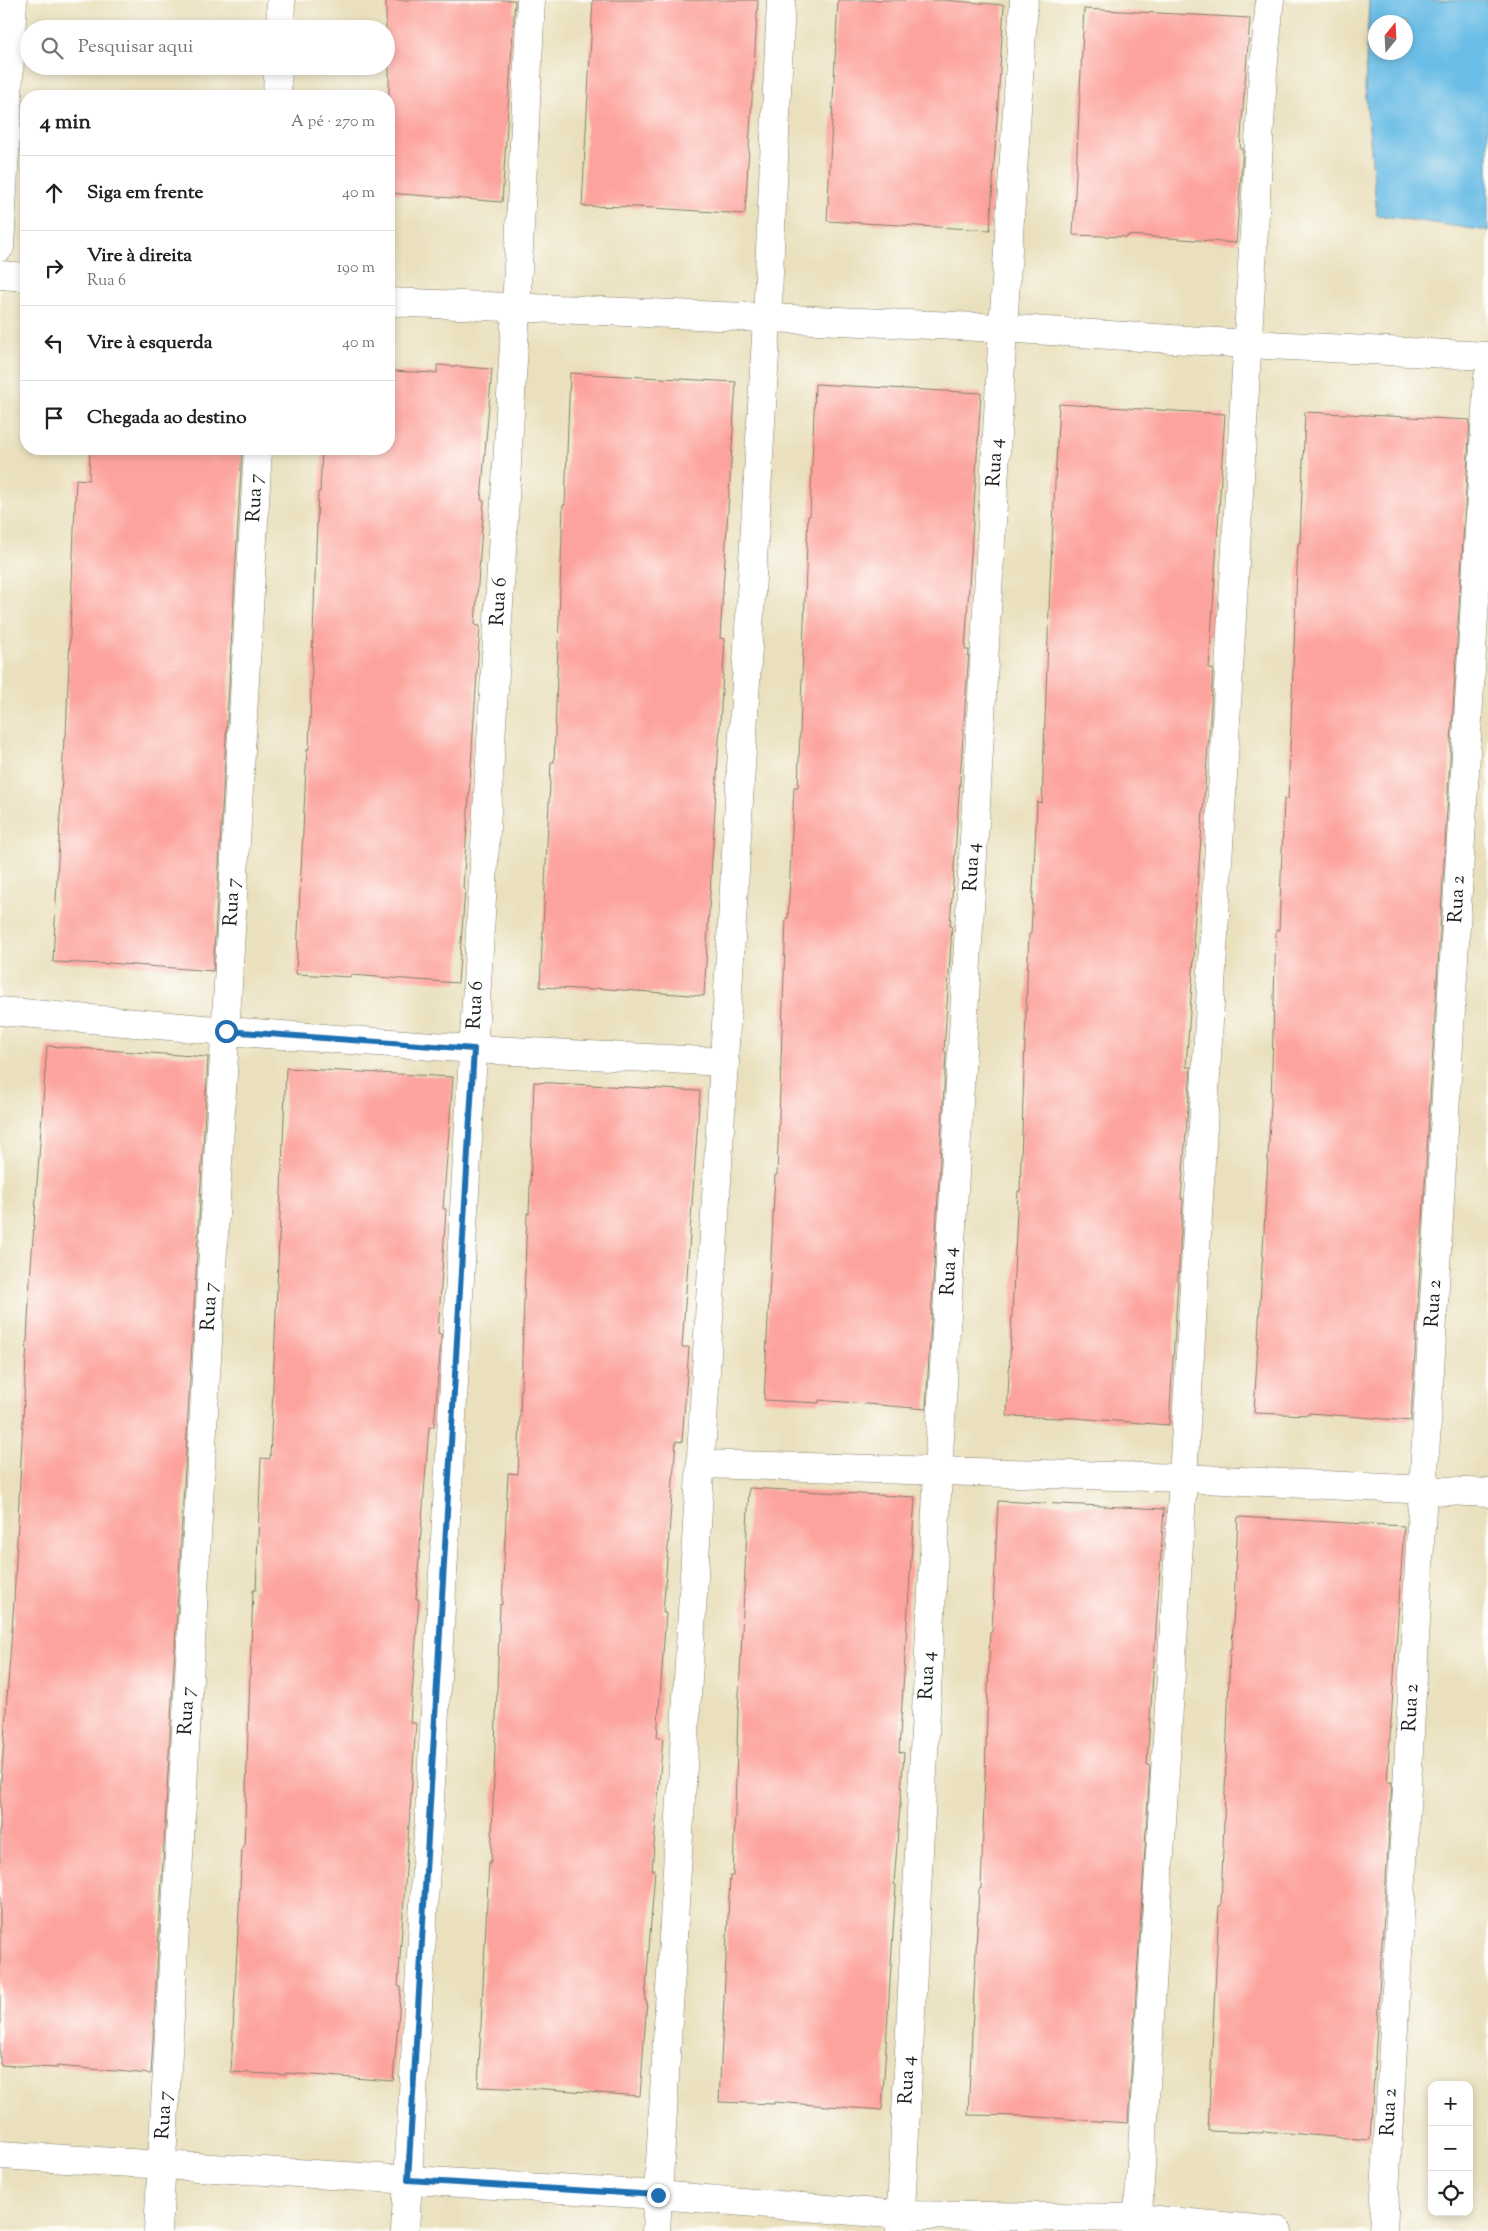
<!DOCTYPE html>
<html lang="pt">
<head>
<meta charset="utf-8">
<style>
  :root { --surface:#fff; --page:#f2f2f2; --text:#202124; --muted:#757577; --line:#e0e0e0 }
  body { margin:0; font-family:"Sorts Mill Goudy",serif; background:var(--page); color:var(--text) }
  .controls { position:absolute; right:15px; bottom:15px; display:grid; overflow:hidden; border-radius:10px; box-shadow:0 2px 8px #0003 }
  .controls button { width:45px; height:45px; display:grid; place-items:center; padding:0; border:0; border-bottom:1px solid var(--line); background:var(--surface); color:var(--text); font:25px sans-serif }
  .compass { position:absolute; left:1368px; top:15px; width:45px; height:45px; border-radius:50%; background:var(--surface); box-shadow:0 2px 8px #0003; rotate:18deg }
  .stop { position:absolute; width:15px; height:15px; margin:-11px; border:4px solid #1f6fb2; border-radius:50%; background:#fff }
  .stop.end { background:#1f6fb2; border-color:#fff; box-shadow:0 1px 5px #0008 }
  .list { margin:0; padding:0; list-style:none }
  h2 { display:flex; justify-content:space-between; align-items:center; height:65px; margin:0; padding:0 20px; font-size:21px }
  h2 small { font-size:16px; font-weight:400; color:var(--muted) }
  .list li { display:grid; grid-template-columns:32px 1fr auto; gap:15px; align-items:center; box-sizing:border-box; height:75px; padding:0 20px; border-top:1px solid var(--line) }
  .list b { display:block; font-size:19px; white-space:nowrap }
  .list p { margin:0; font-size:16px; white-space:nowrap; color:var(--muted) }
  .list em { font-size:16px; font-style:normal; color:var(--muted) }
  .icon { flex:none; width:28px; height:28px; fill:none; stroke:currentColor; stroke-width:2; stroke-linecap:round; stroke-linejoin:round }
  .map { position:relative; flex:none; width:1488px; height:2231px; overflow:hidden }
  .search { position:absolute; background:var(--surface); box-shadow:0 2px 8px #0003; left:20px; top:20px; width:375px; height:55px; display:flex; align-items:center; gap:12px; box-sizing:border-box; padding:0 18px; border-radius:28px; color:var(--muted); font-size:19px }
  .panel { position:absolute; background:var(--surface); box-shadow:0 2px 8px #0003; left:20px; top:90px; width:375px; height:365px; border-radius:20px }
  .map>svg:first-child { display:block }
</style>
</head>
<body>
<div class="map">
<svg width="1488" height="2231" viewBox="0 0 1488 2231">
  <rect width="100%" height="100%" fill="#fdfcf7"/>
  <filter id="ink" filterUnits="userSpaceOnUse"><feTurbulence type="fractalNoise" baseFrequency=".02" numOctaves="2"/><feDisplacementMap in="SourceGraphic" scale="10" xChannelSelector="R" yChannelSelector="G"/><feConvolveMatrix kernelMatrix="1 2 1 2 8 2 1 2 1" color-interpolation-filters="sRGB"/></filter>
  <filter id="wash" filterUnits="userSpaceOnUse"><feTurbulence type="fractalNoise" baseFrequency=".0096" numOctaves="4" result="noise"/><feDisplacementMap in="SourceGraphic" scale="20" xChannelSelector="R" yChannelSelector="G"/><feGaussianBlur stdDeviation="1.12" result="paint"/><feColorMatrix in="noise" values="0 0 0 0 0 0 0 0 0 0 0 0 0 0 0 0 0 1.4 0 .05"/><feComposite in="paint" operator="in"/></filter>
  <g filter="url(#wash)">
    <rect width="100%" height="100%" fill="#eae0bd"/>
    <!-- water -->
    <path fill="#6abde6" stroke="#436c81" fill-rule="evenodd" d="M1369,0H1488V231L1377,215L1365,87ZM1376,22H1406V52H1376Z"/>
    <g id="blocks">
      <!-- building -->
      <path fill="#fda39d" d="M386,0H515L502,202L389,193V64H386Z
        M593,0H758L745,214L637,207L582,206Z
        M838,0H943L1004,5L990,230L827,221Z
        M1084,9L1250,18L1240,149H1243L1236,243L1128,235V237L1073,235Z
        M437,365L492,369L481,500L484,501L475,625L480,626L463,889H465L458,983L351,975V977L296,974L307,749H309L318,492H320L322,449H389V371L437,373Z
        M570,373L736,382L720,638L725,639L704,996L595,988V990L540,987L551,762H554L563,505H565Z
        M815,384L981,393L965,650H969L950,926H952L944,1051L946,1052L926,1409L819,1400V1403L764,1400L775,1175H777L786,918H788L794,787H798L808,516H810Z
        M1059,404L1225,414L1209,669H1213L1210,721L1193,942L1195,943L1186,1067H1191L1181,1199H1183L1169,1425L1061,1417V1418L1007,1416L1018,1191H1020L1027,981L1029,934H1031L1037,802L1042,803L1050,583Z
        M1305,412L1470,420L1411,1421L1309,1413V1415L1254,1413L1271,1103L1276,930H1279L1284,799H1288L1298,543H1300Z
        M90,449H242L213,971L108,963V964L53,962L64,737H66L76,479L89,480Z
        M47,1046L208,1057L151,2074L57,2066V2068L0,2065V1795L14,1601L30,1280Z
        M286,1068L453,1077L443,1209H446L438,1333L441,1334V1340L434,1427H429L416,1599H419L410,1723H416L398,1986L401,1987L393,2081L286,2073V2075L231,2072L242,1847H244L253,1590H256L261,1458L270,1459Z
        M534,1082L700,1091L682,1347H689L682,1442L676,1441L663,1613H666L657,1738H663L652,1870H655L645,2001H647L640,2096L532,2088V2089L478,2087L489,1862H491L500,1604L502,1605L508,1473L518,1474L527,1213L529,1214Z
        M749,1488L915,1497L899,1752L904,1753L894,1884L896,1885L882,2110L774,2102V2104L719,2102L730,1876H733L738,1714Z
        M998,1501L1164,1509L1147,1765L1150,1766L1128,2123L1023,2116L968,2115L979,1889H981L990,1632H992Z
        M1238,1517L1404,1526L1387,1782H1392L1370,2140L1263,2131V2133L1208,2131L1219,1906H1221L1230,1648H1232Z"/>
    </g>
  </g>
  <g filter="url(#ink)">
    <use href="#blocks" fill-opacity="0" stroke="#837e6c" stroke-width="1"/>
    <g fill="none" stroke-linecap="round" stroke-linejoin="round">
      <!-- minor casing -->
      <g stroke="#837e6c" stroke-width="29">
        <g id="minor">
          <path d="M280,29L281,0"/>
          <path d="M277,96L278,66"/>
          <path d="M0,247L13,0"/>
          <path d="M0,275L26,277"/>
          <path d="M389,302L1003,328L1248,344L1488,356"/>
          <path d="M0,1011L226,1031L474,1049L725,1062"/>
          <path d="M701,1464L1183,1478L1488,1493"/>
          <path d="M0,2155L658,2195L901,2215L1137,2218L1278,2231"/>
          <path id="s1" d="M158,2231L258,449"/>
          <path id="s2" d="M405,2231L516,309L531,0"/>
          <path d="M656,2231L767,319L781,0"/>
          <path id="s3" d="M900,2231L938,1472L1003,328L1024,0"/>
          <path d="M1137,2231L1183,1478L1263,72L1270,0"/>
          <path id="s4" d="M1383,2231L1423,1490L1488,377"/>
        </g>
      </g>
      <!-- minor -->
      <use href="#minor" stroke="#fff" stroke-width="28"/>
    </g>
  </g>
  <g fill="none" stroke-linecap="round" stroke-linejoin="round" filter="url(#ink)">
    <!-- route -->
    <path stroke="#1f6fb2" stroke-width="6" d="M226,1031L474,1049L408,2180L658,2195"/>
  </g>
  <g text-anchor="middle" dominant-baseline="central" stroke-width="4" stroke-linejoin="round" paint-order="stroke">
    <!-- street labels -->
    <g font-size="20" fill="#1c1c1c" stroke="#fdfcf7">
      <text stroke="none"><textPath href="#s3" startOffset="1771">Rua 4</textPath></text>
      <text stroke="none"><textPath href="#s1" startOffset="1736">Rua 7</textPath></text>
      <text stroke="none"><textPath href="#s2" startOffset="1632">Rua 6</textPath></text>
      <text stroke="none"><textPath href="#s3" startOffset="1366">Rua 4</textPath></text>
      <text stroke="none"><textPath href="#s4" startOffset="1334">Rua 2</textPath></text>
      <text stroke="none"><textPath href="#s1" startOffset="1331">Rua 7</textPath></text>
      <text stroke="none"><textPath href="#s2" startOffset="1228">Rua 6</textPath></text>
      <text stroke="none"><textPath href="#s3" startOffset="961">Rua 4</textPath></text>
      <text stroke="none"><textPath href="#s4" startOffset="929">Rua 2</textPath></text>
      <text stroke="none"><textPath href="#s1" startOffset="926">Rua 7</textPath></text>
      <text stroke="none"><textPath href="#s3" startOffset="556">Rua 4</textPath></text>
      <text stroke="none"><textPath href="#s4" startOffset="524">Rua 2</textPath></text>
      <text stroke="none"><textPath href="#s1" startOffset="521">Rua 7</textPath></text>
      <text stroke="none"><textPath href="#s3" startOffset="151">Rua 4</textPath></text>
      <text stroke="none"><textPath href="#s4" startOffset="119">Rua 2</textPath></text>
      <text stroke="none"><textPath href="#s1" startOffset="116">Rua 7</textPath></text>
    </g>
  </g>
</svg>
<div class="controls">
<button>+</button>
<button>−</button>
<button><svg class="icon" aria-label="locate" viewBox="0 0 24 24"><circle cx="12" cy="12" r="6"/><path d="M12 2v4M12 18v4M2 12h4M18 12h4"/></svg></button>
</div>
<svg class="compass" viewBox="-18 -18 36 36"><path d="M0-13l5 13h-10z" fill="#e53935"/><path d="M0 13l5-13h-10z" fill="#757577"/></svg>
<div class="stop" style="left:226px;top:1031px"></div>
<div class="stop end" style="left:658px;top:2195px"></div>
<div class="search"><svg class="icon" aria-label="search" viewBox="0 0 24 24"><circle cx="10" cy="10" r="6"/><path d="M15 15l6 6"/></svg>Pesquisar aqui</div>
<section class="panel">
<h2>4 min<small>A pé · 270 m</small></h2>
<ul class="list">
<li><svg class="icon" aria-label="ahead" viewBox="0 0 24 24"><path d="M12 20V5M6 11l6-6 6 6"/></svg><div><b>Siga em frente</b></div><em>40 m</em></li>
<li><svg class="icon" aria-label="right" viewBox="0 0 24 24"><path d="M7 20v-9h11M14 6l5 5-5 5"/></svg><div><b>Vire à direita</b><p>Rua 6</p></div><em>190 m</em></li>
<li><svg class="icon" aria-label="left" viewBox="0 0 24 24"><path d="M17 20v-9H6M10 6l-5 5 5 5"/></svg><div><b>Vire à esquerda</b></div><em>40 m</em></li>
<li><svg class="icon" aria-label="arrive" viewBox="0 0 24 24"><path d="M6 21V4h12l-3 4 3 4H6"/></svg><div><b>Chegada ao destino</b></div></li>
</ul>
</section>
</div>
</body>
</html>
